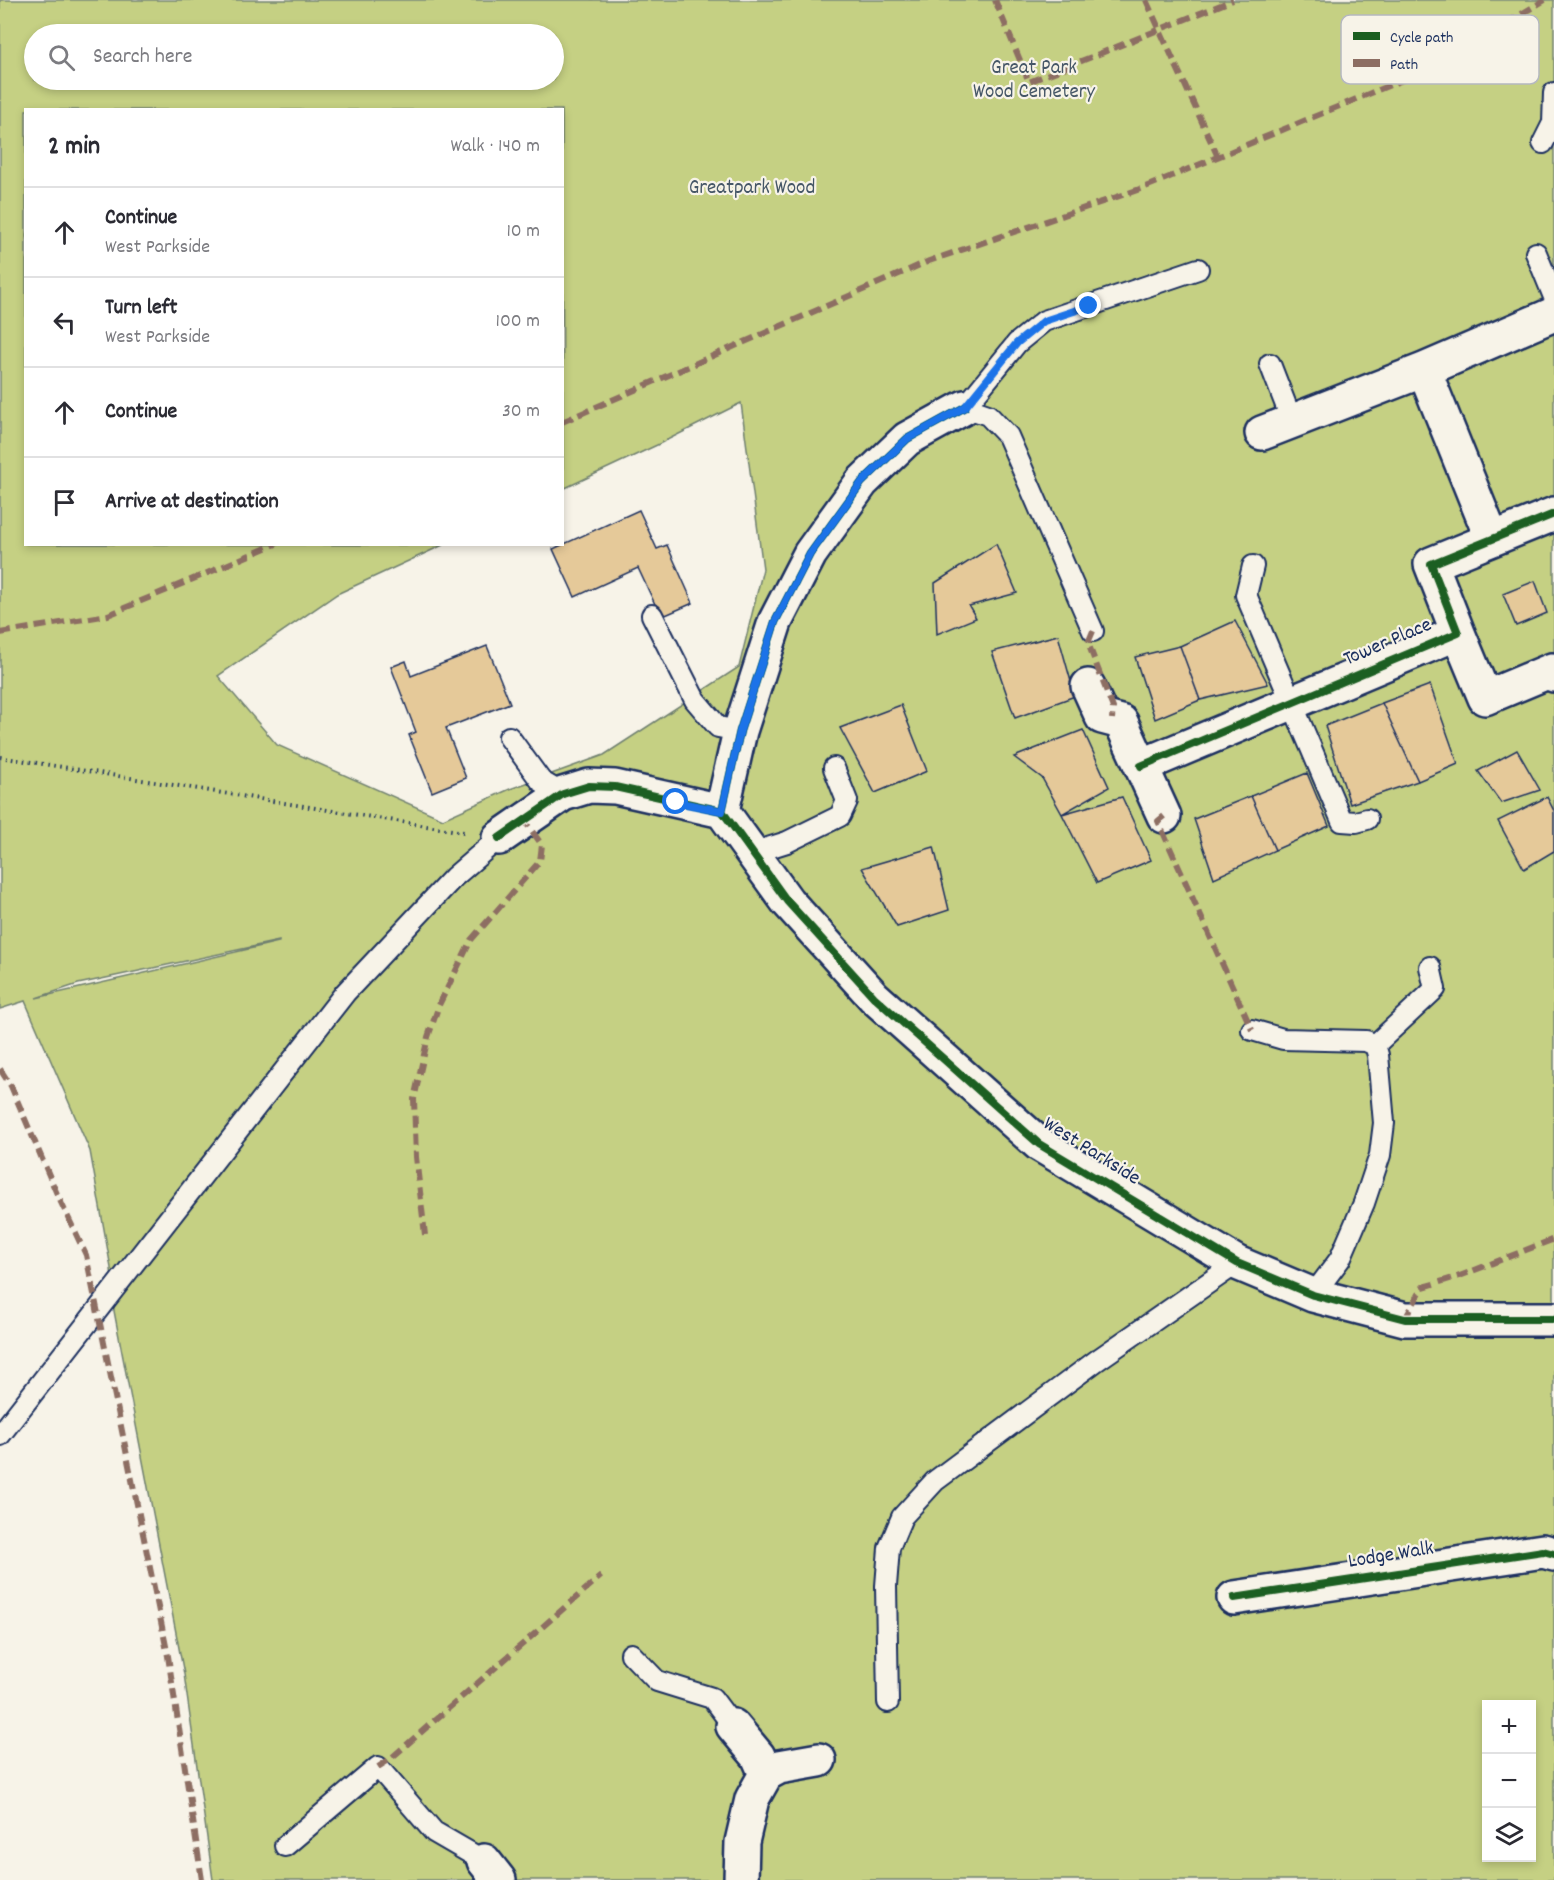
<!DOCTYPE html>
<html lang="en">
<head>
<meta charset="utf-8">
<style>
  :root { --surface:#fff; --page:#f7f7f7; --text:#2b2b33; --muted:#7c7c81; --line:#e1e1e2 }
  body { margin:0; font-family:Dekko,sans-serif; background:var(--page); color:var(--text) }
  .controls { position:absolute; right:18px; bottom:18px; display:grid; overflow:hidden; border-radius:0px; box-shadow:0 3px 9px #0003 }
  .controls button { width:54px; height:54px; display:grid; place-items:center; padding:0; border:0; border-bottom:2px solid var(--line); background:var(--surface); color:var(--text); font:30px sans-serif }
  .stop { position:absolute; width:18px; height:18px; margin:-14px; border:4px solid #1a73e8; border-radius:50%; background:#fff }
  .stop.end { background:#1a73e8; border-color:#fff; box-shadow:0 2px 6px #0008 }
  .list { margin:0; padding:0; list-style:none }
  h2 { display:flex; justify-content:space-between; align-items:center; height:78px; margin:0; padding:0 24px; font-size:26px }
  h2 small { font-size:20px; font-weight:400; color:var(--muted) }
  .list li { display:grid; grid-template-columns:39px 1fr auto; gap:18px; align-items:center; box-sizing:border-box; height:90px; padding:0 24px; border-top:2px solid var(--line) }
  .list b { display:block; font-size:22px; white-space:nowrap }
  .list p { margin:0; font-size:20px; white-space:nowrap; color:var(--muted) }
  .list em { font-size:20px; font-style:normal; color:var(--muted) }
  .icon { flex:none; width:33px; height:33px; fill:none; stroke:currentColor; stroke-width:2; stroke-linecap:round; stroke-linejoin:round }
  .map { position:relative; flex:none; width:1554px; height:1880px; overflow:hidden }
  .search { position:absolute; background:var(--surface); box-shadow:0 3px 9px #0003; left:24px; top:24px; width:540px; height:66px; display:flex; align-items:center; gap:15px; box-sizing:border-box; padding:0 21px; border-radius:33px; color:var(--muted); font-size:22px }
  .panel { position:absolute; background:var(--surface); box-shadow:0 3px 9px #0003; left:24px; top:108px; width:540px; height:438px; border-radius:0px }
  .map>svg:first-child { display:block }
</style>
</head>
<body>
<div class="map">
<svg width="1554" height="1880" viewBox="0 0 1554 1880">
  <rect width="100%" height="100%" fill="#f7f3e8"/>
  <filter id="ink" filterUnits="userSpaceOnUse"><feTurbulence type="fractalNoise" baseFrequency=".0167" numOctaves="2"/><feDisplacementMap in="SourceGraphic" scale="12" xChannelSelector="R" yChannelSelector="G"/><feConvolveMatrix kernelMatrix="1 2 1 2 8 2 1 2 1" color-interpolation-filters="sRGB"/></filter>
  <g filter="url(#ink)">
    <!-- green -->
    <path fill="#c5d083" stroke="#708070" stroke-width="1.5" fill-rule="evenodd" d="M0,0H1554V1880H213L184,1674L114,1311L111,1268L90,1151L25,1001L0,1009ZM34,34H554V80H34ZM26,110H562L563,489L657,445L741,403L763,569L739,667L604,755L510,789L443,819L277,745L218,676L337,594L443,545L26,544ZM279,941V942L36,998L78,984ZM1486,1704H1532V1858H1486Z"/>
    <!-- building -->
    <path fill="#e5c999" stroke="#1b2f5e" stroke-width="1.5" d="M639,510L657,549L667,545L693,603L661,617L638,568L575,597L553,549Z
      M996,544L1017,593L969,606L976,618L937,634L935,583Z
      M1535,581L1547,613L1516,626L1503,594Z
      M1235,621L1268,684L1200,700L1180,646Z
      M1058,635L1075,696L1015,718L992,652Z
      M487,646L510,703L446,728L466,778L432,792L409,735L416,732L391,667L406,661L411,676Z
      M1180,646L1200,700L1155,719L1135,657Z
      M1430,685L1458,764L1418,781L1382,703Z
      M1382,703L1418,781L1350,804L1325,726Z
      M901,705L927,771L875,793L840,728Z
      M1083,730L1109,787L1062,814L1042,778L1014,757Z
      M1517,750L1540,790L1501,803L1478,771Z
      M1307,773L1329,826L1275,850L1251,796Z
      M1251,796L1275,850L1214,878L1194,819Z
      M1122,797L1151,860L1097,883L1062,814Z
      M1547,797L1554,811V851L1524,869L1498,821Z
      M934,847L949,910L897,927L862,868Z"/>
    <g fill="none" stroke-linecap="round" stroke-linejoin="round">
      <!-- lane casing -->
      <g stroke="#1b2f5e" stroke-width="24">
        <path id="lane" d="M1543,143L1553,123L1554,93
          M1536,253L1554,297
          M1270,364L1292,421
          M1253,566L1246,595L1342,821L1356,822L1367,819
          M652,615L695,700L718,727L740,731
          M1093,631L1008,436L988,415L965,407L1017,343L1044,321L1198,269
          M509,737L541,781L563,794
          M752,853L787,842L840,816L847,801L834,768
          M1252,1030L1283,1039L1366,1041L1375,1045L1378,1055L1384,1123L1380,1155L1364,1203L1340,1259L1313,1295
          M1375,1045L1435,989L1430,967
          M0,1435L345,993L454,877L499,838
          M631,1654L657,1681L712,1698L733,1726
          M888,1702L886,1586L889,1548L902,1517L935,1481L1096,1361L1237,1263
          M285,1846L378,1767L434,1832L484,1861"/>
      </g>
      <!-- street casing -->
      <g stroke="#1b2f5e" stroke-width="38">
        <path id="street" d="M1424,370L1492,539
          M1262,433L1424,370L1554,314
          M1458,633L1485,698L1552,670L1554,675
          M1088,686L1102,717L1121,722L1164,816
          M1141,766L1458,633L1431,564L1554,514
          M722,811L740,731L775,622L810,554L862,482L907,439L965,407
          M499,838L563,794L589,786L615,787L722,811L787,901L874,997L1039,1144L1237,1263L1313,1295L1405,1319H1554
          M1234,1598L1543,1551L1554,1554
          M733,1726L758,1756L766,1774
          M484,1861L499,1880
          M741,1880L742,1842L752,1799L766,1774L779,1767L819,1760"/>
      </g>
      <!-- path -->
      <path stroke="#1b2f5e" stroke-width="4" stroke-dasharray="1.5 4.5" stroke-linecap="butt" d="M0,757L464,832"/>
      <!-- lane -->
      <use href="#lane" stroke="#f7f3e8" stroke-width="20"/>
      <!-- street -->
      <use href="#street" stroke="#f7f3e8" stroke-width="33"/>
      <!-- quiet -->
      <path stroke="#8d6e63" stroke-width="6" stroke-dasharray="12 6" stroke-linecap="butt" d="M995,0L1029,82L1233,0
        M1146,0L1218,157
        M562,422L929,261L1143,188L1426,70L1545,0
        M1093,631L1088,643L1113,708L1112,719
        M0,633L108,615L276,544
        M1164,816L1158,821L1252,1030
        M0,1069L11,1086L57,1194L86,1255L168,1656L202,1880
        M425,1235L416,1157L414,1099L428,1037L439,1005L471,940L540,861L542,845L524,820
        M1405,1319L1423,1287L1457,1277L1554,1239
        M378,1767L389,1760L601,1576"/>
      <!-- cycleway casing -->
      <g stroke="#f7f3e8" stroke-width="11">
        <path id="cycleway" d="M1141,766L1458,633L1431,564L1554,514
          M722,811L740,731L775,622L810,554L862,482L907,439L965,407
          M499,838L563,794L589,786L615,787L722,811L787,901L874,997L1039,1144L1237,1263L1313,1295L1405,1319H1554
          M1234,1598L1543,1551L1554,1554"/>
      </g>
      <!-- cycleway -->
      <use href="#cycleway" stroke="#1b5e20" stroke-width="8"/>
    </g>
  </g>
  <g fill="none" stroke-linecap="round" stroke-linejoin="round" filter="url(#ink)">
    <!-- route -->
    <path stroke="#1a73e8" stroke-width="8" d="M676,802L722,811L740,731L775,622L810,554L862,482L907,439L965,407L1017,343L1044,321L1089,306"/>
  </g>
  <g text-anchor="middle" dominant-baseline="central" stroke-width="4.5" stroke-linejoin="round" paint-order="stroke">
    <!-- park labels -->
    <g font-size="21" fill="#465767" stroke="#f7f3e8">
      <text x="1034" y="69">Great Park<tspan x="1034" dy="24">Wood Cemetery</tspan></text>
      <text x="752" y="189">Greatpark Wood</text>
    </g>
    <!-- street labels -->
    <g font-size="21" fill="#1b2f5e" stroke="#f7f3e8">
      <text transform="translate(1388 643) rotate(-23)">Tower Place</text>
      <text transform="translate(1091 1152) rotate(32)">West Parkside</text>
      <text transform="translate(1391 1556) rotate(-9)">Lodge Walk</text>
    </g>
  </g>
  <!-- legend -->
  <rect x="1341" y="15" width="198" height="69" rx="9" fill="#f7f3e8" stroke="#b5b8bf" stroke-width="1.5"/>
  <rect x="1353" y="32" width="27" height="8" fill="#1b5e20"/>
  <rect x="1353" y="59" width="27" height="8" fill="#8d6e63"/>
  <g font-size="16" fill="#1b2f5e">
    <text x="1390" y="42">Cycle path</text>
    <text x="1390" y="69">Path</text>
  </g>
</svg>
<div class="controls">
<button>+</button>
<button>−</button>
<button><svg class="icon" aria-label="layers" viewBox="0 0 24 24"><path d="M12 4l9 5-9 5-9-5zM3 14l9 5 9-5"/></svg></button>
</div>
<div class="stop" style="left:676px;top:802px"></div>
<div class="stop end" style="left:1089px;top:306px"></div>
<div class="search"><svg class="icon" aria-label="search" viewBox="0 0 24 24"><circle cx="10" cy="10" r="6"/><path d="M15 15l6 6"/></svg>Search here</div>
<section class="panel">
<h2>2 min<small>Walk · 140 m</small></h2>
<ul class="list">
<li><svg class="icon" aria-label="ahead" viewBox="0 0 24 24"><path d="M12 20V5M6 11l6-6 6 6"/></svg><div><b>Continue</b><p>West Parkside</p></div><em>10 m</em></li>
<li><svg class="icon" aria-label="left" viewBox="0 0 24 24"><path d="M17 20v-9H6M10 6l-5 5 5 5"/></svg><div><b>Turn left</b><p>West Parkside</p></div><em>100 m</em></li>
<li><svg class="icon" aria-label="ahead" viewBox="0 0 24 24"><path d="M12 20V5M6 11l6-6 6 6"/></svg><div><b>Continue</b></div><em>30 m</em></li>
<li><svg class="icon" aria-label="arrive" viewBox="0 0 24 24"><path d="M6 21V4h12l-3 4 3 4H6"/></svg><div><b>Arrive at destination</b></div></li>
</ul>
</section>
</div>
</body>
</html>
